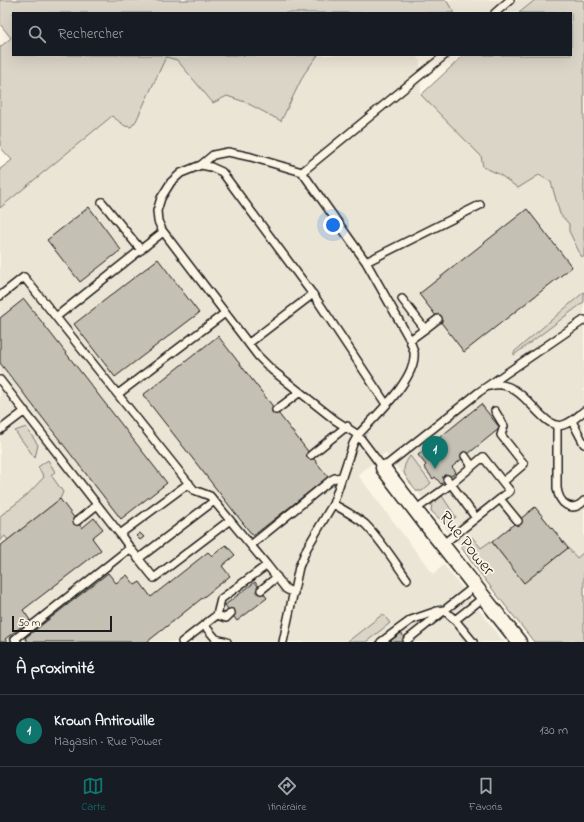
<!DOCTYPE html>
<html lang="fr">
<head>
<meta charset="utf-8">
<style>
  :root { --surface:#171b24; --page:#242831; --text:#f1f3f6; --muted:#9ea1a6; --line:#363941; --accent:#0f766e }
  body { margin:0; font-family:"Indie Flower",sans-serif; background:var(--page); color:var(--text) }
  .scale { position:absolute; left:12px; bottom:10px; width:100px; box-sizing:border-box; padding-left:4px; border:2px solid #1c1c1c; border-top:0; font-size:11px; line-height:14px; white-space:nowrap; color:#1c1c1c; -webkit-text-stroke:3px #fcf5e5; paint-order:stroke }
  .you { position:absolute; left:333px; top:225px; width:14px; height:14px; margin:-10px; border:3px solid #fff; border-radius:50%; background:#1a73e8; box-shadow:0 0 0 6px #1a73e833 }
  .badge { display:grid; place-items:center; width:26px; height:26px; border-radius:50%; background:var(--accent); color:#fff; font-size:13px; font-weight:700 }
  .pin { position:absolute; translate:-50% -33px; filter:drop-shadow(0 1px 2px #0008) }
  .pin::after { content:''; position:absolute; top:21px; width:14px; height:12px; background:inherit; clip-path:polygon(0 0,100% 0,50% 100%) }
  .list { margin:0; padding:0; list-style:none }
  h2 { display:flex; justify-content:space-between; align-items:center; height:52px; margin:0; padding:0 16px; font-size:17px }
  h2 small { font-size:13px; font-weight:400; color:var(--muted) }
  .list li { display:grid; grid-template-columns:26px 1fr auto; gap:12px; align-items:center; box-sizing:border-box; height:72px; padding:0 16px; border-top:1px solid var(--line) }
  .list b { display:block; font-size:15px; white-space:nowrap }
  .list p { margin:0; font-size:13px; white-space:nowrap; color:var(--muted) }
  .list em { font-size:13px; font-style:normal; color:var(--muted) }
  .icon { flex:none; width:22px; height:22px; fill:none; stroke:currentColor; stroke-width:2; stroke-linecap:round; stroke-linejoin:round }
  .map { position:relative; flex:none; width:584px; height:642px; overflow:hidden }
  .search { position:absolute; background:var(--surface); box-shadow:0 4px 16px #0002; left:12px; right:12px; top:12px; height:44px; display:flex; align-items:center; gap:10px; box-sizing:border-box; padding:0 14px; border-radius:0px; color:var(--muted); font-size:15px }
  .sheet { height:124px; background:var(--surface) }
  nav { display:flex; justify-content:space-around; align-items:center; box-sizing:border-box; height:56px; border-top:1px solid var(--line); background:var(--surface); font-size:11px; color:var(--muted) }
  nav a { display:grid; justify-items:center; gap:2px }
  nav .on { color:var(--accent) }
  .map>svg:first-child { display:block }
</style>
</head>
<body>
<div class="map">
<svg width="584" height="642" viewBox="0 0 584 642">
  <rect width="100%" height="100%" fill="#fcf5e5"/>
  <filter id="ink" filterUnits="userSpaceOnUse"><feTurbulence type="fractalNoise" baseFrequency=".025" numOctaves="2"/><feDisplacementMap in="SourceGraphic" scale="8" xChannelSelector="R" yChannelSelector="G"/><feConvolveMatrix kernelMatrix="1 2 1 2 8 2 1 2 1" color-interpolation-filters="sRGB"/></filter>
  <g filter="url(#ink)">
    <!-- built -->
    <path fill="#ebe5d6" d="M446,0H535L519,13H454Z
      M318,55H416L420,61L421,95L556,165L581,256L584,257V292L514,352L515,355L584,302V552L577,558L475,567L461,547L431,511L417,491L385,453L358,475L433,574L444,565L504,642H0V208L112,115L125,126L136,121L166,57L177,60L213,103L227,96L245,102L281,121L304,74Z"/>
    <!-- green -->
    <path fill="#dbd5c8" stroke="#7c7872" d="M0,0H446L454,13H13V55H318L304,74L281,121L245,102L227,96L213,103L177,60L166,57L136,121L131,127L125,126L112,116L0,208V169L12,160L0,147V47L11,38L0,24Z
      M535,0H584V257L581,256L569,231V224L560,214L551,182L539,175L518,188L499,174L483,167L481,156L421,95L464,55H571V13H519Z
      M584,292V302L514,355V352Z
      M26,427L38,445L35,458L15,431Z
      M410,456L431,483L422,491H417C406,477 398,473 410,456Z
      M48,460L55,472L51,475L63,492L60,499L8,540L5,536L0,541V516L27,495L44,477L38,467Z
      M442,496L456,517L447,524L443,522L431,511L432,504Z
      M472,537L481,548L491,541L524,582L568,548L577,558L584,552V642H534L475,567L461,547L462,544Z
      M383,614L390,623L366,642H347Z"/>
    <!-- building -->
    <path fill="#c4c0b3" stroke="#1c1c1c" d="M89,207L121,250L80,282L47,240Z
      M527,209L572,267L464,352L419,294Z
      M158,259L199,313L115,377L74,324Z
      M24,299L167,483L121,519L0,363V318Z
      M218,336L328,477L253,536L143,395Z
      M481,404L500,428L452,467L456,472L441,484L435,477L433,479L424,467L426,465L418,455Z
      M60,499L82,528L94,518L103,529L92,538L101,550L23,610L30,620L5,639L7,642H0V546Z
      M535,507L568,548L524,583L492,542Z
      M140,533L144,537L140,540L136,536Z
      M226,545L235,555L222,566L230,576L147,642H28L25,638L108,573L116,583L127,575L135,585L140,582L151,597L208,552L212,556Z
      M255,582L267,598L237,621L225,605Z
      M401,633L408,642H389Z"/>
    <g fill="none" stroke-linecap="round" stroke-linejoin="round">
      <!-- lane casing -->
      <g stroke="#1c1c1c" stroke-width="10">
        <path id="lane" d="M495,13L510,0
          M201,165L213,155L228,152L251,157L302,172L366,262L480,205
          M302,172L445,55
          M102,202L141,250
          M0,296L24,277L194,490L210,496L267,565
          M402,299L425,329L438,319
          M56,317L163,232
          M410,340L425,329
          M249,343L313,294
          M0,380L120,534
          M490,386C524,376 540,431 563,425C571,423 578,416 584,411
          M118,394L225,313
          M386,404L317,300L222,172L211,167L201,165L181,173L171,182L161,198L157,211L158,221L162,230L258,356L272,370L335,420L358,435L383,468L479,392L584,320
          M276,410L300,392
          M495,411L504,426L501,435L524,464L503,482
          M572,421L584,444
          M557,425V488C559,503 571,514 584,501
          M0,430L25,411
          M311,455L347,426
          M465,456L472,466
          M447,479L451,484L483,457L510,491L476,518
          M500,499L518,521
          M333,504C344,510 355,516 365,524C381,540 394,561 407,579
          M415,510L451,484L476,518L442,545
          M77,521L97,505
          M251,545L331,480L335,478L342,477
          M130,548L154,578L230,520
          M138,559L214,501
          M261,590L277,577
          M217,615L226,618L231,613
          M204,625L216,639L227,642
          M407,640L475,586
          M17,642L15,639L130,548L120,534L189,483
          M182,642L217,615L221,599L267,565L286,589L294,593
          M283,642L299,567L307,548L333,504L353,444L358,435C376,415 417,379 414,352C413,348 411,344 410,340L366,262
          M381,642L411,620L437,611L444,610L455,620
          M473,642L455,620L484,597"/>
      </g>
      <!-- street casing -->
      <g stroke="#1c1c1c" stroke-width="17">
        <path id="street" d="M383,468L426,524L519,642"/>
      </g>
      <!-- lane -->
      <use href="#lane" stroke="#fcf5e5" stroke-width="7"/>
      <!-- street -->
      <use href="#street" stroke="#fcf5e5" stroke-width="14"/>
    </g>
  </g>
  <g text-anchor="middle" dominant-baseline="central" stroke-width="3.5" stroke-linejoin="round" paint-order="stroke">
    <!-- street labels -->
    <g font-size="18" fill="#1c1c1c" stroke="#fcf5e5">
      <text transform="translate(466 544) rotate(51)">Rue Power</text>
    </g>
  </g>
</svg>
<div class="scale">50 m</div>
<div class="you"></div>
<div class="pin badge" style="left:435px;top:469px">1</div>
<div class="search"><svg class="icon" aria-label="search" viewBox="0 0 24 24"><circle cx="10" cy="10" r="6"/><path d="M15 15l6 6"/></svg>Rechercher</div>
</div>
<section class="sheet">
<h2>À proximité<small></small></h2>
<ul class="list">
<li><span class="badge">1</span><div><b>Krown Antirouille</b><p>Magasin · Rue Power</p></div><em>130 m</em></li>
</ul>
</section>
<nav>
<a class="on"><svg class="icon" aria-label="map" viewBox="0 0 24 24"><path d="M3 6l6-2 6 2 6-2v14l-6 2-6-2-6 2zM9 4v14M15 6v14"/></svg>Carte</a>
<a><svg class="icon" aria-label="directions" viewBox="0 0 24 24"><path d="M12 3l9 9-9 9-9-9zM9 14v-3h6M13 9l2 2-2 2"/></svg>Itinéraire</a>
<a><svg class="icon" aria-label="saved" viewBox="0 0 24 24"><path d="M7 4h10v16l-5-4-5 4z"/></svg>Favoris</a>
</nav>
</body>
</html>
